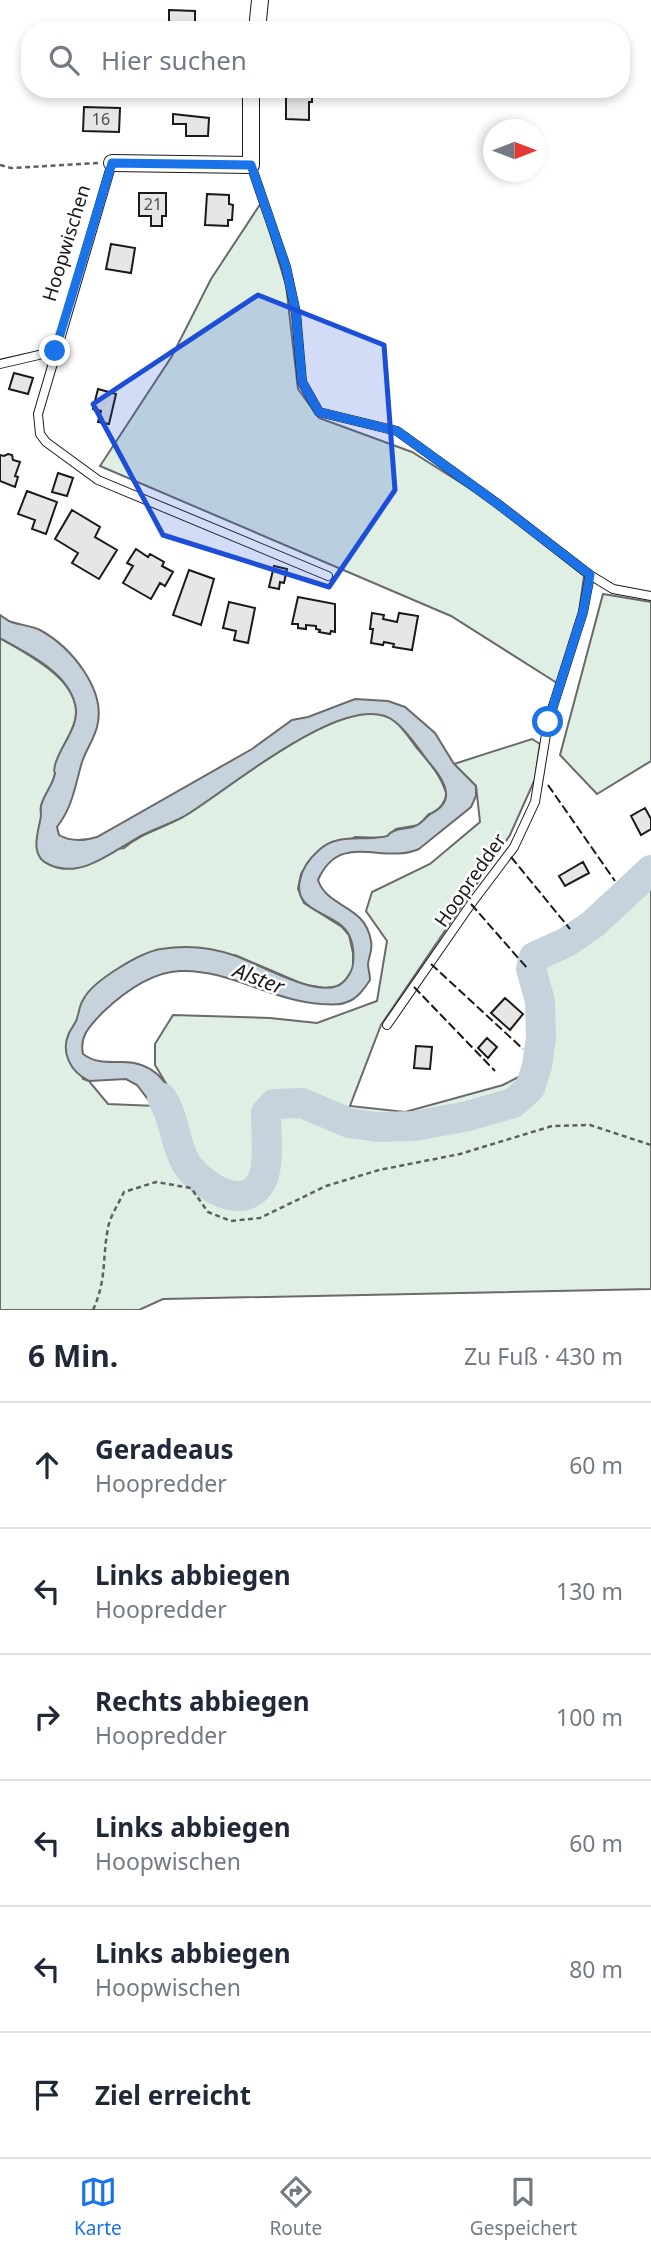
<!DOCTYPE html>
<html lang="de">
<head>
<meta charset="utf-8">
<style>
  :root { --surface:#fff; --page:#f6f6f7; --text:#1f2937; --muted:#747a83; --line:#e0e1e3; --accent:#1a73e8 }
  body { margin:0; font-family:"Noto Sans",sans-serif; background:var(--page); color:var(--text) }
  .compass { position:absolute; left:483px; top:119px; width:63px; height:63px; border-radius:50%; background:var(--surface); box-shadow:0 4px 10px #0003; rotate:90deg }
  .stop { position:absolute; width:21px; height:21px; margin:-16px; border:5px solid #1a73e8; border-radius:50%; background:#fff }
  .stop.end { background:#1a73e8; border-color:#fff; box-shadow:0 2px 7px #0008 }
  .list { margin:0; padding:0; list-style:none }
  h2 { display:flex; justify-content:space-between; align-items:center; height:91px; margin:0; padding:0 28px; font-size:30px }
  h2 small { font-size:23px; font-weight:400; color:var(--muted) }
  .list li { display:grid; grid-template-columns:46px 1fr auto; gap:21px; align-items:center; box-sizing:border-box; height:126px; padding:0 28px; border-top:2px solid var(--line) }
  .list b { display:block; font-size:26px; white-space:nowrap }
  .list p { margin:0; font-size:23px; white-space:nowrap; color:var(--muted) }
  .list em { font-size:23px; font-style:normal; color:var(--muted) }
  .icon { flex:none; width:38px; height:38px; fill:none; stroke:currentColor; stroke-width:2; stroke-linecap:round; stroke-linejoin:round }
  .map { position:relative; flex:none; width:651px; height:1310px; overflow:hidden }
  .search { position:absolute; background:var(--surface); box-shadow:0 4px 10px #0003; left:21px; right:21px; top:21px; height:77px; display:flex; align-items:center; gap:18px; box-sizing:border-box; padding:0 24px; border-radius:28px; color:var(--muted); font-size:26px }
  .sheet { height:847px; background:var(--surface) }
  nav { display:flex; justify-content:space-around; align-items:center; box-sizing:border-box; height:98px; border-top:2px solid var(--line); background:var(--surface); font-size:19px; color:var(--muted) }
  nav a { display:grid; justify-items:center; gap:4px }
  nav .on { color:var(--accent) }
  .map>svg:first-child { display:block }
</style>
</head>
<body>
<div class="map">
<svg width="651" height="1310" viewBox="0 0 651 1310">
  <rect width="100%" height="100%" fill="#fff"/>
  <!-- green -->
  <path fill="#e0efe3" stroke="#6a6a6a" stroke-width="2" d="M261,203L286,285L298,389L319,418L412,452L488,500L584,576L579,612L557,683L451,616L100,466L172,356L211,279Z
    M603,594L651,602V761L597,794L560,755Z
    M0,638C27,654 85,682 75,721C71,735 62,748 57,761C55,766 56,772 54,777C52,787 43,796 41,807C40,810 42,814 41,818C39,835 33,841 41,859L124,848C142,832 166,828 185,815C227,789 334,702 382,714C397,718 407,735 416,747C429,762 442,776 447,796L438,812L429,814L419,825L396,829L385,838L355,837L309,861L301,874L298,889L304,903L342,927L349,935L353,953V969L345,981L336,987L325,988L305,985L235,955L118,970C65,1000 78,1027 83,1079L89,1081L108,1104L180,1107L155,1065V1044L173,1015L270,1018L317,1023L377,1001L387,941L366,911L372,892L430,864L480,822L476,786L454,764L532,739L540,744L535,779L510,835L381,1025L350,1106L405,1112L503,1085L536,1068C542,1047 543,1022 539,1001C537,984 530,973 534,957L618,899L651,870V1289L163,1299L139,1310H0Z"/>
  <!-- water -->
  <path fill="#c6d2dc" stroke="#6a6a6a" stroke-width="2" d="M0,615C3,617 6,619 9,621C18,625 30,625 40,630C71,647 107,690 97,727C94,739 86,750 82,762C75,786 73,806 57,827L59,835C71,842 84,841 97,837L252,749L292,720L308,717L355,699L388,701L405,707L435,733L454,764L476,786V796L471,807L419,849C383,865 340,830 318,880C328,909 365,904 371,941C373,950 369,955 368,964C368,969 370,974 370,980C364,989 357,999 347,1002C339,1006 329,1004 321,1004C272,1001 229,969 180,971C150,972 123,993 102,1013C90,1026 79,1036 83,1054C95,1063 107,1062 121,1062C154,1061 166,1082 181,1107L176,1136L137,1085L126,1079L89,1081C71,1072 60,1053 69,1033C71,1029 74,1025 76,1021C79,1014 79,1006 83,1000C92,981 141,952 161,949C185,945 210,947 233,955C258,963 312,996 337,986C345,983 352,972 353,964C354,955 353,943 349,935C337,911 292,914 300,880C302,869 310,858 319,850C337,833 360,841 382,837C393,836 384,835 394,831C400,828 408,829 415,826C422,824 425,817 432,813C455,801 446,783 432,766C420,752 409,732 394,721C348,686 225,793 183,817C168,825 151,830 137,838C112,852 81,879 50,865C30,857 37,836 40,821C42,816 40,811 41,806C43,797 50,788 53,780C58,766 52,779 55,765C60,745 81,726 75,704C67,671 26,653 0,638Z"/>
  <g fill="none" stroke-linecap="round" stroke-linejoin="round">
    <!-- river -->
    <path stroke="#c6d2dc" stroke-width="30" d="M162,1098C175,1118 174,1143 186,1163C199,1184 243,1214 261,1182C270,1168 266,1130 266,1113L274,1104L302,1103L349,1123L378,1127L415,1126L468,1116L513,1103L530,1088L537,1066L541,1037L540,1001L531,969L534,957L567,942L593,924L651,870"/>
  </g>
  <!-- building -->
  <path fill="#e6e6e6" stroke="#1a1a1a" stroke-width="2" d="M169,10L195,11V30H169Z
    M151,89H173V94L150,93Z
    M286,89H312V102H309V120L286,119Z
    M84,107L120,108L119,132L83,131Z
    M173,114L209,118L208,136H186V124H173Z
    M139,193H166V216H162V226H151V216H139Z
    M207,194L229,195V204L233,205L232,220H228V226L205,225Z
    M111,244L135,248L131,273L106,269Z
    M14,373L33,378L28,394L9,389Z
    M98,389L116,394L109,424L98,422L101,411L93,409Z
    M8,454L12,455L13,460L20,462L15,476L18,477L15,487L0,481V455L4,456Z
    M58,473L73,478L67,496L52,492Z
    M27,491L57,502L46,534L32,529L35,520L18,514Z
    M72,510L100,527L95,537L117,550L99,579L72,563L78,553L55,539Z
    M136,549L148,557L150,554L164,562L162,566L173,572L165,586L160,583L151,599L123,583L133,566L127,563Z
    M274,566L287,569L284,583L280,582L279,589L269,587Z
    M189,570L214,579L201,625L173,615Z
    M298,597L335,604V632L331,631L330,634L319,632L320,630L316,629V626L306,625V629L298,628V624H292Z
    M229,602L255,608L248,643L234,640L236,631L223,628Z
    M372,613L384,615L383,619L397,622L399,613L418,616L412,650L393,647L394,644L384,642L383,645L371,643L373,629H370Z
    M645,808L651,819V829L641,835L631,816Z
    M583,862L589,873L565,886L559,876Z
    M505,998L523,1014L510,1030L491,1013Z
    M487,1038L497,1047L488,1058L478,1048Z
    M416,1046L432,1047L430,1069L414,1068Z"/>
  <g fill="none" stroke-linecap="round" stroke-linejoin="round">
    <!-- lane casing -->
    <g stroke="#1a1a1a" stroke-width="10">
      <path id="lane" d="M112,163L38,414L40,434L46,442L98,480L328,576
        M251,165L286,267L296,313L302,382L319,412L397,431L498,504L590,575L583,612L548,722L535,802L514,847L471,904L387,1025
        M0,364L56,351
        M590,575L613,589L651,596"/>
    </g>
    <!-- street casing -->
    <g stroke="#1a1a1a" stroke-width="18">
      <path id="street" d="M257,30L260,0
        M112,163L251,165V89"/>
    </g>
    <!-- path -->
    <path stroke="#5f5f5f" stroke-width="2.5" stroke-dasharray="5 3.5" stroke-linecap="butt" d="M0,165L11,168L98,163
      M93,1310C107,1279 102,1259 108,1228C110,1216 119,1203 124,1192L156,1182L191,1188L208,1212L231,1221L260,1218L326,1186L379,1170L460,1154L552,1126L590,1125L651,1145"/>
    <!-- lane -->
    <use href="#lane" stroke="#fff" stroke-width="8"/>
    <!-- street -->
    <use href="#street" stroke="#fff" stroke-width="16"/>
    <!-- fence -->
    <path stroke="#1a1a1a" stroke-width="2" stroke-dasharray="9 3.5" stroke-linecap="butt" d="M548,785L615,881
      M511,857L570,929
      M471,904L527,968
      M431,964L523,1049
      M414,987L495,1071"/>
  </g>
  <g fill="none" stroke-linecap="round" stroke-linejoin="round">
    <!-- route -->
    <path stroke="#1a73e8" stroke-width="9" d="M55,351L112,163L251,165L286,267L296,313L302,382L319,412L397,431L498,504L590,575L583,612L548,722"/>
  </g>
  <!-- marked area -->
  <path fill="#1d4ed8" fill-opacity="0.2" stroke="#1d4ed8" stroke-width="5" stroke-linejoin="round" d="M258,295L384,345L395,490L329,587L163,535L93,404Z"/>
  <g text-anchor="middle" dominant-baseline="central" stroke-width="5" stroke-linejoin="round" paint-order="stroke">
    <!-- number labels -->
    <g font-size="16" fill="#4d4d4d">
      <text x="101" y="119">16</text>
      <text x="153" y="204">21</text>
    </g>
    <!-- street labels -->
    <g font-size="19" fill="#1a1a1a" stroke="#fff">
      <text transform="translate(66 243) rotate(-73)">Hoopwischen</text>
      <text transform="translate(470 880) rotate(-55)">Hoopredder</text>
    </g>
    <!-- water labels -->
    <g font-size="21" font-style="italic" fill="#1a1a1a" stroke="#fff">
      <text transform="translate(259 978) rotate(21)">Alster</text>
    </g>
  </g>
</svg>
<svg class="compass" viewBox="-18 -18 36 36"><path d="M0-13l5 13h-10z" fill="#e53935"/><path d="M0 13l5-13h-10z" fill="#747a83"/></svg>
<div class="stop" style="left:548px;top:722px"></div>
<div class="stop end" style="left:55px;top:351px"></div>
<div class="search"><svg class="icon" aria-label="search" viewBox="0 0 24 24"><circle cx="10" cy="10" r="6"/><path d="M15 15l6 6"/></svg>Hier suchen</div>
</div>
<section class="sheet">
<h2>6 Min.<small>Zu Fuß · 430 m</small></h2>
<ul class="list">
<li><svg class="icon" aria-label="ahead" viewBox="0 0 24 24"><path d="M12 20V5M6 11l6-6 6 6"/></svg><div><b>Geradeaus</b><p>Hoopredder</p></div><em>60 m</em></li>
<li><svg class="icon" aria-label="left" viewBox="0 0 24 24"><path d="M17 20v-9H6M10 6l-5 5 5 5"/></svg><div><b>Links abbiegen</b><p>Hoopredder</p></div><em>130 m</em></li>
<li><svg class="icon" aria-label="right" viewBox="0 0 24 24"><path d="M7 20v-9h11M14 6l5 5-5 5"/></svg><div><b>Rechts abbiegen</b><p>Hoopredder</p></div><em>100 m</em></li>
<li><svg class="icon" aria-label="left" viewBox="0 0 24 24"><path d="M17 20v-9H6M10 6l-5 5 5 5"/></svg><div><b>Links abbiegen</b><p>Hoopwischen</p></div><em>60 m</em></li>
<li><svg class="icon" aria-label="left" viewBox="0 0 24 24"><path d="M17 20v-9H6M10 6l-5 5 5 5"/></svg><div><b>Links abbiegen</b><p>Hoopwischen</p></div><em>80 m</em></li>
<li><svg class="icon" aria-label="arrive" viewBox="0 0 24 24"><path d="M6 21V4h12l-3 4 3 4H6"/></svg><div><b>Ziel erreicht</b></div></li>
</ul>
</section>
<nav>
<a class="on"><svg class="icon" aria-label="map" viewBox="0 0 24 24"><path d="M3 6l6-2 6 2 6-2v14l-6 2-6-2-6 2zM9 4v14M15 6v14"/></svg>Karte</a>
<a><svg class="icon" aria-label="directions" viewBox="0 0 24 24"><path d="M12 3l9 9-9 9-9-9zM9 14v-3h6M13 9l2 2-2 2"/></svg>Route</a>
<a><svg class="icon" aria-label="saved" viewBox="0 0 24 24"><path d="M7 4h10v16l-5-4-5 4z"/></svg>Gespeichert</a>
</nav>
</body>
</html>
